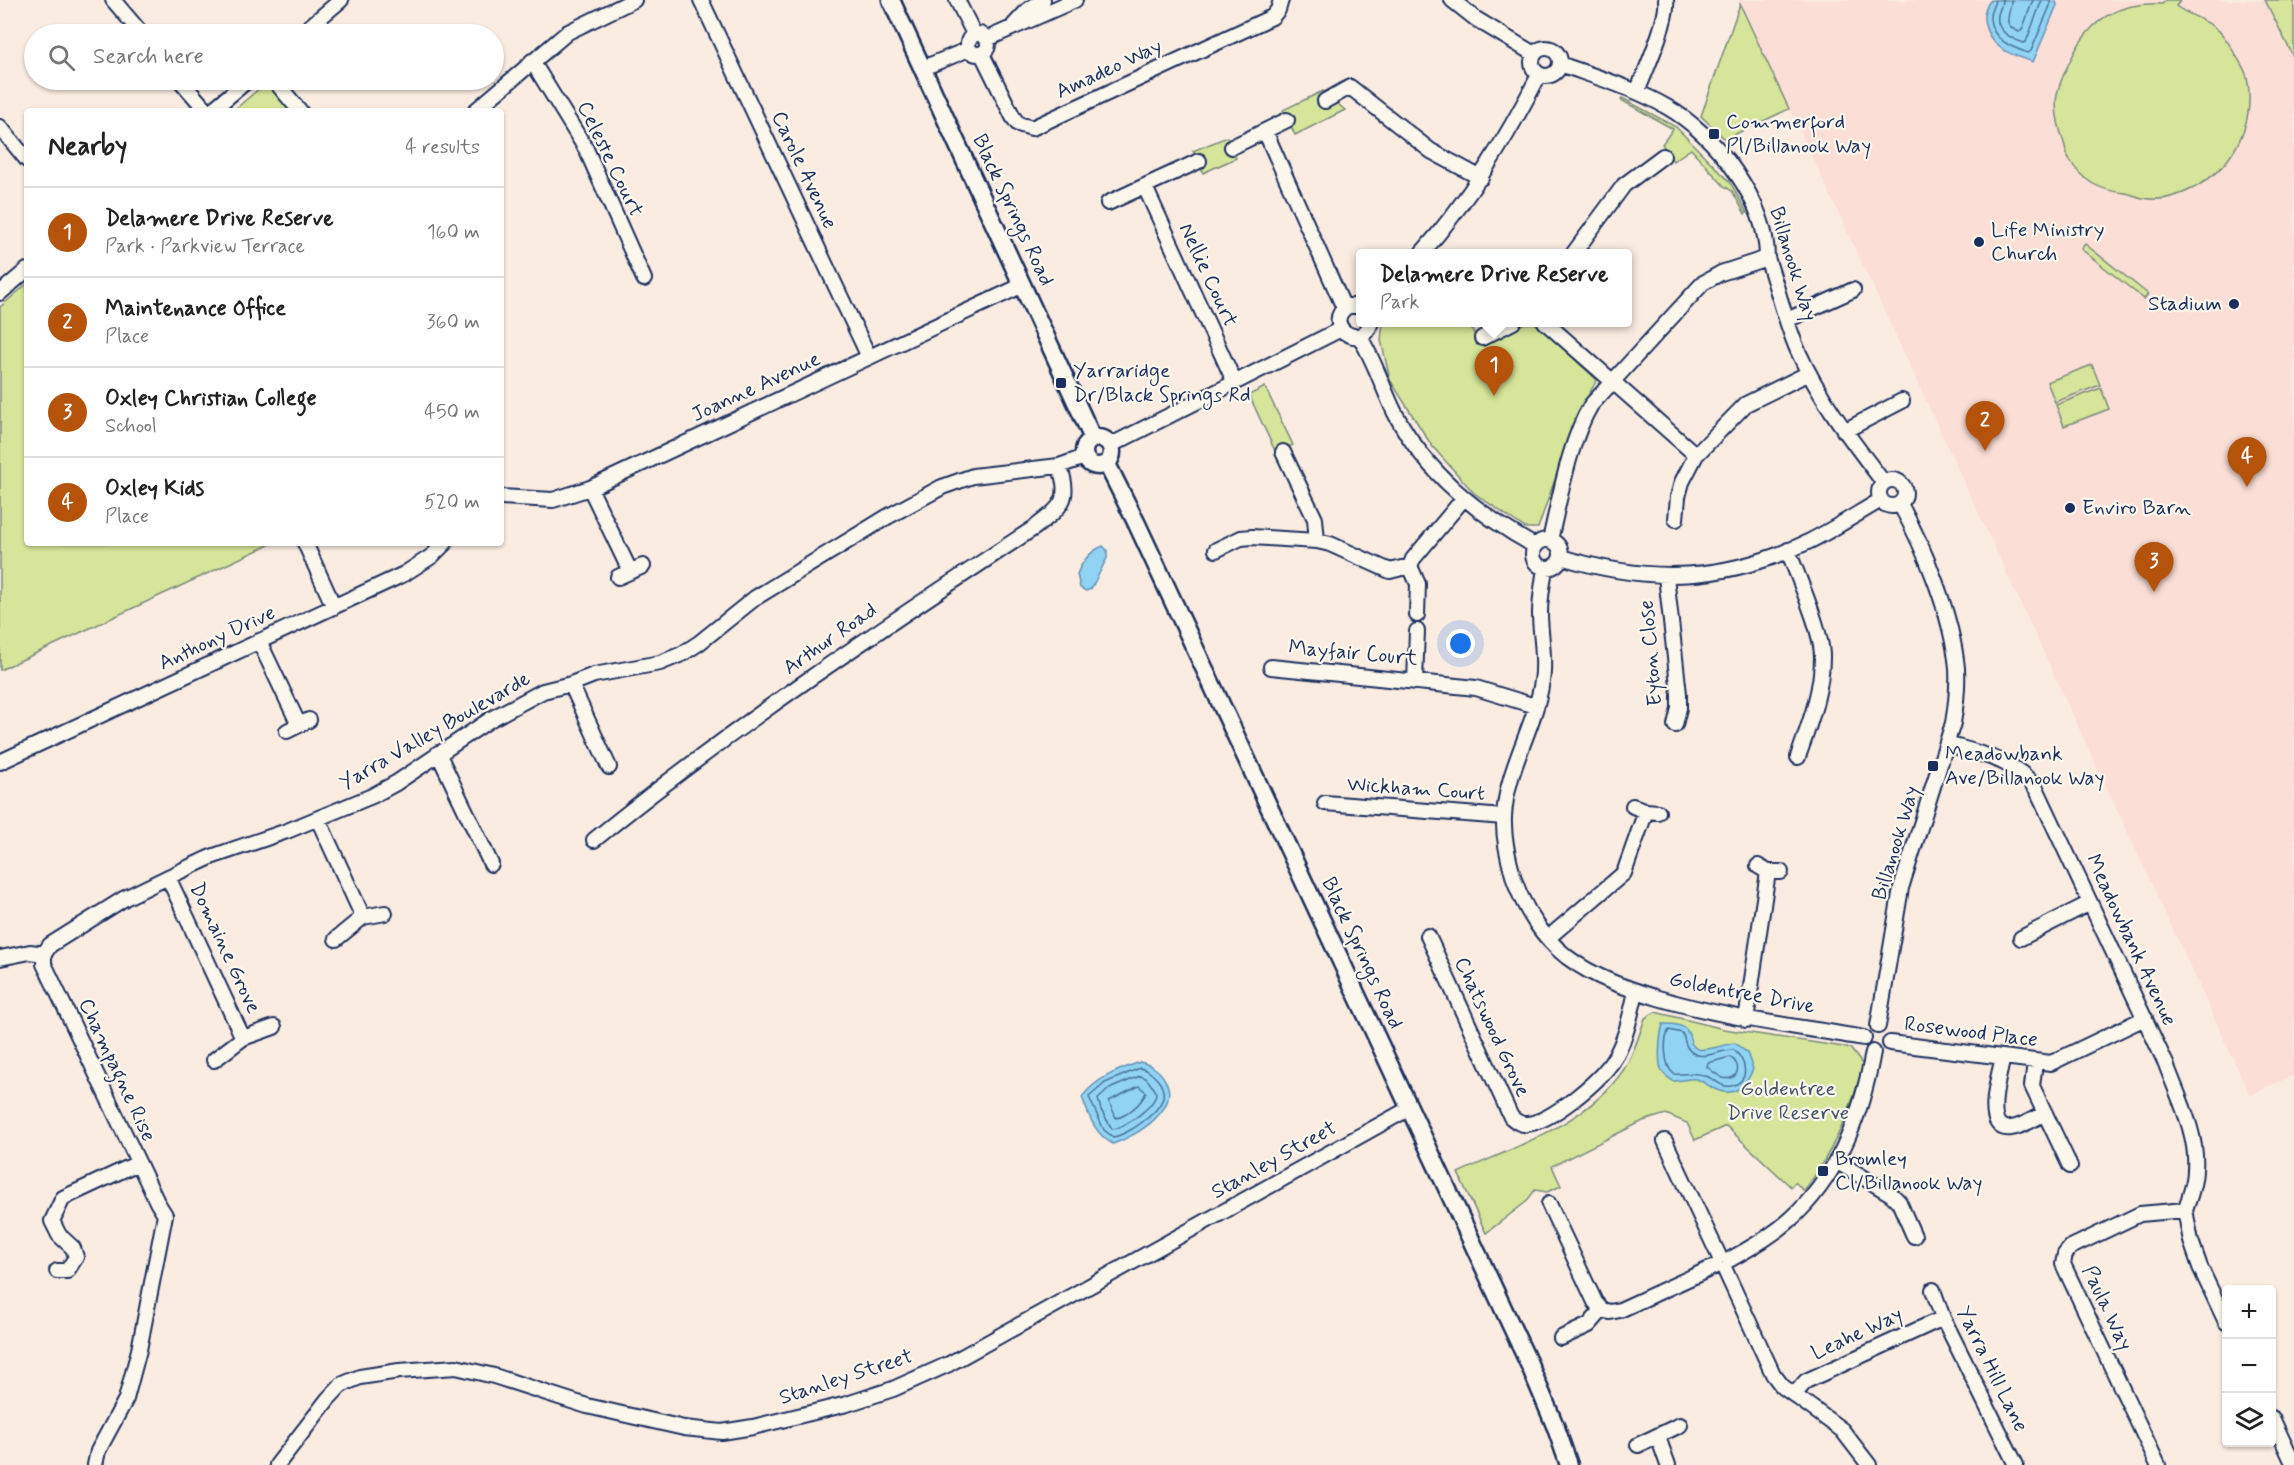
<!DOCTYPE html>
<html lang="en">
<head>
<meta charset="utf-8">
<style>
  :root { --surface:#fff; --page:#f2f2f2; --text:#222; --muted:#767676; --line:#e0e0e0; --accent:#b45309 }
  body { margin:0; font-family:Mynerve,sans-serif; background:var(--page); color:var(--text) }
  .controls { position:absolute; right:18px; bottom:18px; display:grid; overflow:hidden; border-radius:6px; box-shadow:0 2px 4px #0004 }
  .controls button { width:54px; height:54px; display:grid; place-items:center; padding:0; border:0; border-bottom:2px solid var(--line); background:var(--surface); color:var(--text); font:30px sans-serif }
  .you { position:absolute; left:1461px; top:644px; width:21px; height:21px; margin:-15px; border:4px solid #fff; border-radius:50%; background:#1a73e8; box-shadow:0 0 0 9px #1a73e833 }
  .badge { display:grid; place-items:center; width:39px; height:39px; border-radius:50%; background:var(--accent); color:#fff; font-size:20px; font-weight:700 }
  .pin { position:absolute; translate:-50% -50px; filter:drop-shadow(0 2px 3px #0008) }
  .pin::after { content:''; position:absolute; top:32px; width:21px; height:18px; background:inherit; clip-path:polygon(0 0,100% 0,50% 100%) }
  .popup { position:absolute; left:1356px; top:249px; width:276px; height:78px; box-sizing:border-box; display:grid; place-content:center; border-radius:6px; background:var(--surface); filter:drop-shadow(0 2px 4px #0005); font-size:20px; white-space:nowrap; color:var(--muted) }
  .popup b { font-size:22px; color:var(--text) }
  .popup::after { content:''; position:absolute; left:50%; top:100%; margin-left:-12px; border:12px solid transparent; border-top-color:var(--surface) }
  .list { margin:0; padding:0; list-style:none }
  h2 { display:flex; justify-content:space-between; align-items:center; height:78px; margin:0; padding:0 24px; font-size:26px }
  h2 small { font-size:20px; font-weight:400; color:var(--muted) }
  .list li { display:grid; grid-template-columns:39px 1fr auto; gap:18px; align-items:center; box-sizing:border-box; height:90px; padding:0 24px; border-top:2px solid var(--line) }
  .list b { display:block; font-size:22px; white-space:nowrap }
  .list p { margin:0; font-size:20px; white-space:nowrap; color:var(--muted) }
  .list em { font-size:20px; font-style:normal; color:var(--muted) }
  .icon { flex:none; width:33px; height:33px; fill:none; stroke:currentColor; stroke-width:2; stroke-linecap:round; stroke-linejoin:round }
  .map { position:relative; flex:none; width:2294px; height:1465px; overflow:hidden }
  .search { position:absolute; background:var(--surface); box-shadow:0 2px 4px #0004; left:24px; top:24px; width:480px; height:66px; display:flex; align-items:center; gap:15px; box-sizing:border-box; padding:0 21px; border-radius:33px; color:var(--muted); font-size:22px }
  .panel { position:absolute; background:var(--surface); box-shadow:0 2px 4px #0004; left:24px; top:108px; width:480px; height:438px; border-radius:6px }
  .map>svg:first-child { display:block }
</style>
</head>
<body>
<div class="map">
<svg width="2294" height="1465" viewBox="0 0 2294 1465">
  <rect width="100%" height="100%" fill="#fbece2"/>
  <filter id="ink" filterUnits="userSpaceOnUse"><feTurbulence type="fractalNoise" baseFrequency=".0167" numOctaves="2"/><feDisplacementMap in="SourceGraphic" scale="12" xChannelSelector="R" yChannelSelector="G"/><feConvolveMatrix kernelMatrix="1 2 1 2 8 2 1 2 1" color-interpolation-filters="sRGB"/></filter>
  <g filter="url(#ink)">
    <!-- built -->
    <path fill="#fbded6" d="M1739,0H2265L2294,58V1075L2250,1095Z"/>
    <!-- green -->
    <path fill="#d6e599" stroke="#788a7c" stroke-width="1.5" d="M2166,0H2181L2176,6C2190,17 2204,17 2219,31C2224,36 2228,42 2232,49C2237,58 2244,66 2247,77C2256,120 2236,163 2199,185C2182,195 2162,202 2143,198C2137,197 2131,194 2125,193C2102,191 2082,182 2070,160C2066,155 2066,149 2064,143C2051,105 2054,92 2072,57C2091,18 2119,2 2162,4Z
      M2265,0H2294V58Z
      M1740,4L1789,109L1725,139L1701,116Z
      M261,87L272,89L290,111H233Z
      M1323,91L1345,110L1295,135L1283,110Z
      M1622,98L1676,127L1730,182L1747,213L1745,214L1732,191L1724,186L1691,149L1673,161L1662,144L1673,129L1621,100Z
      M1227,137L1236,158L1203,173L1193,151Z
      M2085,244L2148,294L2144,299L2081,249Z
      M27,284V543H273L0,670V307Z
      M1383,323H1469L1479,344L1525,323H1535L1597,380L1578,413L1538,528H1525L1474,493L1432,446L1390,380L1381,340Z
      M2092,365L2100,385L2055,402L2047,382Z
      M1265,387L1293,445L1276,453L1249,395Z
      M2101,388L2109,409L2064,426L2056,405Z
      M1655,1012L1724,1029L1850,1048L1863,1065C1851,1112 1833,1152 1804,1191L1795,1182L1791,1187L1726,1126L1695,1140L1687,1123L1666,1114L1643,1121L1552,1166L1561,1186L1547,1192L1535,1190L1526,1202L1486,1233L1458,1173C1514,1147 1589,1123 1624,1069C1634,1053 1639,1036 1645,1018Z"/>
    <!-- water -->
    <path fill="#91d3f3" stroke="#6291b7" stroke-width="1.5" d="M1991,0H2047L2056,2L2057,5L2033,62C2023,58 2011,55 2002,49C1986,38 1977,15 1991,0Z
      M1103,546L1107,550V558L1091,589L1086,591L1080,588L1077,574C1082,562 1090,551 1103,546Z
      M1663,1024C1700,1023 1683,1042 1697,1049C1704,1052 1726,1044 1735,1043L1747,1053L1753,1069C1747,1084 1735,1098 1717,1090C1709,1087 1705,1082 1696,1079C1689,1078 1680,1081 1673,1081C1669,1078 1664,1076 1662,1071C1657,1062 1660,1035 1663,1024Z
      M1140,1062C1151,1065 1159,1069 1165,1080C1182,1109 1136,1136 1113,1144C1095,1135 1089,1116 1082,1097C1096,1078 1118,1070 1140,1062Z"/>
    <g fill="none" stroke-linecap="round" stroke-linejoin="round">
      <!-- shore -->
      <path stroke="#4a719a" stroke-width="1.5" d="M1995,0C1994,7 1989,11 1990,19C1992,40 2011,47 2028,53L2031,51L2050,6V0
        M2002,0C2002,6 1999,10 1998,15C1995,31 2012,39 2024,43L2026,42L2042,0
        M2011,0C2011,15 2000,24 2019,32L2022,30L2033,0
        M1669,1030L1682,1033C1685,1038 1684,1042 1687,1047C1698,1065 1719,1049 1734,1050C1745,1059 1752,1081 1731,1086C1721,1088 1715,1079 1706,1076C1694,1071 1685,1075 1674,1074C1664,1067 1663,1040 1669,1030Z
        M1730,1057C1743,1065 1738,1082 1723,1078C1718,1076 1711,1070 1707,1067L1708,1063Z
        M1140,1068C1148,1070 1150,1072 1156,1078C1159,1081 1162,1086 1163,1091C1167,1109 1128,1135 1113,1137L1104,1130L1089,1097L1105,1083Z
        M1140,1076C1146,1077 1148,1080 1151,1085C1153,1086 1156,1091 1156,1093C1156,1106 1123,1129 1112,1129L1101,1110L1098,1099L1109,1089Z
        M1139,1086L1146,1092C1143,1102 1126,1117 1116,1118L1109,1101Z"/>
      <!-- minor casing -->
      <g stroke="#1b2f5e" stroke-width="18">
        <path id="minor" d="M113,0L142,34
          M701,0L869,357
          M957,0L974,34
          M1452,0L1476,19L1534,54
          M1014,25L1028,10L1043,0
          M968 44a10 10 0 1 1 20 0a10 10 0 1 1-20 0Z
          M301,34L341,0
          M987,39L1075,0
          M1532 62a14 14 0 1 1 28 0a14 14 0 1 1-28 0Z
          M982,54L1013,117L1018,124L1032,128L1272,17L1278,10L1281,0
          M532,61L586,149L644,279
          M1560,64C1596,77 1634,88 1667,107C1716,135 1767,201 1767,258C1778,289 1785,321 1798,351C1820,400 1852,441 1884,483
          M923,68L969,49
          M180,80L207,111
          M274,80L300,111
          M1637,92C1645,72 1669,19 1666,0
          M1325,101L1350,87L1431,151L1481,178
          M211,111L248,80
          M475,111L568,32L634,0
          M0,127L27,160
          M1265,131L1344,308
          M1232,147L1287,120
          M1145,187L1234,381
          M1108,203L1199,161
          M1421,254C1470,199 1506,139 1539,75
          M1573,254L1624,185L1663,156
          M0,293L27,270
          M1360,306H1348C1320,324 1362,354 1371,322
          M1787,320L1853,290
          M1545,322L1696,455
          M1359,336C1375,360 1383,390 1396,415C1427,474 1478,514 1535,546
          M1482,338L1513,322
          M1844,431L1902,401
          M1111,445L1341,329
          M1283,452L1315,519L1317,541
          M1879 493a13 13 0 1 1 26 0a13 13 0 1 1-26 0Z
          M590,488L630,571
          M501,497L553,500L590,488L1023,285
          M1676,519L1678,497L1682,482L1696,455L1746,404L1809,373
          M1533 554a14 14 0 1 1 28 0a14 14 0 1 1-28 0Z
          M1550,540C1560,498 1569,442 1591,405L1703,283L1721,273L1767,258
          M305,543L334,607
          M1216,550L1241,538L1252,537L1317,541L1330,544L1390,571L1410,566L1413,559L1464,498
          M1788,550C1798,578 1822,630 1822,657C1822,692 1809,725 1798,757
          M1561,557C1650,584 1725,582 1810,541C1834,529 1857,514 1881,500
          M1410,566L1418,584L1417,615
          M1545,568C1543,583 1540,598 1540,613C1540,636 1546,658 1542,681C1535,728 1506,769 1504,817C1503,838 1508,859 1514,879C1524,909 1543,938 1567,957C1595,978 1626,988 1658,998C1725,1018 1795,1026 1864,1038
          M1666,576L1679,694V708L1675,725
          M618,577L643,566
          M259,641L299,725
          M1271,667L1476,688L1535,706
          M1415,680L1417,631
          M571,684L609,767
          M287,731L309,720
          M1947,744C1980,754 2017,760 2037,790L2166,1064C2178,1097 2198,1134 2195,1169C2195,1183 2190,1197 2185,1210
          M438,753L491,864
          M0,762L404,574L432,556L445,543
          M1325,803L1504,817
          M1633,806L1646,811L1658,812
          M318,819L363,917
          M594,840C734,726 883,627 1034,528C1060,508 1073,500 1059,466
          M1758,866L1768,872H1781
          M168,877L243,1038
          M1428,936L1511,1117C1516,1121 1520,1125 1527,1124C1551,1122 1598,1082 1612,1062C1626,1041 1630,1016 1636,992
          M1548,938L1624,873L1646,811
          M2021,938L2090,903
          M336,939L363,917L385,913
          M44,954V964L48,972L157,1202L165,1215L139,1350L126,1399L98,1451L95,1465
          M0,958L30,952L44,954L50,945L125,898L168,877L211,857L287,831L372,796L396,783L491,719L543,691L571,684L594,675L660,663L682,654L699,643L755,598L887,517L942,487L973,476L1059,466L1085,457
          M1746,1020L1768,872
          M1878,1026L1901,888L1953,723C1956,705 1958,686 1957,668C1952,616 1925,549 1900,504
          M1890,1043L2051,1063L2145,1018
          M2003,1057C2000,1072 1981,1133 2011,1128C2022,1127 2035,1118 2045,1113
          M214,1060L243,1038L274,1027
          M2035,1062L2032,1086L2070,1166
          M1665,1141L1719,1256
          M1836,1161L1891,1194L1899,1202L1914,1236
          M1549,1204L1595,1302L1602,1310
          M2185,1210L2191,1241L2200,1267L2226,1322
          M1729,1260C1750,1248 1772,1236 1791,1219C1838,1176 1862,1114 1873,1052
          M1725,1270L1773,1374L1782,1386L1842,1430L1869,1465
          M57,1271H67L76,1257L73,1248L59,1235L52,1221L63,1198L138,1163
          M1933,1290L1943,1318L2016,1465
          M1602,1310L1610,1312L1620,1310L1716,1266
          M1561,1338L1589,1325L1602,1310
          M1794,1395L1806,1381L1943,1318
          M2272,1418L2294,1465
          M1658,1437L1668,1465
          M1638,1445L1680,1425
          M277,1465L328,1399L341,1385L360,1377L399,1371L456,1367L494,1376L587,1406L684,1428L722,1432L753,1427L847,1404L893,1389L949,1364L1410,1108
          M2158,1465L2063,1264L2065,1254L2071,1247L2140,1214L2185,1210"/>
      </g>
      <!-- major casing -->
      <g stroke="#1b2f5e" stroke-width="21">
        <path id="major" d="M891,0L1093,439
          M1084 452a14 14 0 1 1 28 0a14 14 0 1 1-28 0Z
          M1107,464L1136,522L1530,1366L1556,1428L1569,1465"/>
      </g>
      <!-- minor -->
      <use href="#minor" stroke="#fbf7ec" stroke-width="14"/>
      <!-- major -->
      <use href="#major" stroke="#fbf7ec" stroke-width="16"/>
    </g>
  </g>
  <!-- markers -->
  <g fill="#1b2f5e" stroke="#fbf7ec" stroke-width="2">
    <rect x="1708" y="128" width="12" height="12" rx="3"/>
    <circle cx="1979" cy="242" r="6"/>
    <circle cx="2234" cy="304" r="6"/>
    <rect x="1055" y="377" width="12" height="12" rx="3"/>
    <circle cx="2070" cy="508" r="6"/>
    <rect x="1927" y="760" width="12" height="12" rx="3"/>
    <rect x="1817" y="1165" width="12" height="12" rx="3"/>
  </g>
  <g text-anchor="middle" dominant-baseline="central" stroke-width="4.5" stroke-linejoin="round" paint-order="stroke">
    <!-- street labels -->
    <g font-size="21" fill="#1b2f5e" stroke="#fbf7ec">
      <text transform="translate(1109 69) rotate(-25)">Amadeo Way</text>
      <text transform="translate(610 159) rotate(64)">Celeste Court</text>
      <text transform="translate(804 170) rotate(65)">Carole Avenue</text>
      <text transform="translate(1013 210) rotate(65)">Black Springs Road</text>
      <text transform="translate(1793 264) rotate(73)">Billanook Way</text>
      <text transform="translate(1208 275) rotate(65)">Nellie Court</text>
      <text transform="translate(756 387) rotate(-25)">Joanne Avenue</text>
      <text transform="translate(217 638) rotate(-25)">Anthony Drive</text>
      <text transform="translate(830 639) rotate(-35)">Arthur Road</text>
      <text transform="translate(1353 653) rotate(5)">Mayfair Court</text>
      <text transform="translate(1651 653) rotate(-95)">Eyton Close</text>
      <text transform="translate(435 731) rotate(-30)">Yarra Valley Boulevarde</text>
      <text transform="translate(1416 789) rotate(4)">Wickham Court</text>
      <text transform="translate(1896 843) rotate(-73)">Billanook Way</text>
      <text transform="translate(2131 940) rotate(65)">Meadowbank Avenue</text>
      <text transform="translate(225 948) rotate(65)">Domaine Grove</text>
      <text transform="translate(1362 953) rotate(65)">Black Springs Road</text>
      <text transform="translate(1742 993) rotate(11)">Goldentree Drive</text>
      <text transform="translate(1492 1027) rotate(65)">Chatswood Grove</text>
      <text transform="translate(1971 1032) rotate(7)">Rosewood Place</text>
      <text transform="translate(117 1070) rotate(65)">Champagne Rise</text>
      <text transform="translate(1274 1160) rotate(-29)">Stanley Street</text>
      <text transform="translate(2107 1308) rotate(65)">Paula Way</text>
      <text transform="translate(1857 1334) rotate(-25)">Leahe Way</text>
      <text transform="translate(1992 1369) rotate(64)">Yarra Hill Lane</text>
      <text transform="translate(846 1377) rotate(-18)">Stanley Street</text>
    </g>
    <!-- poi labels -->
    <g font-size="21" fill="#1b2f5e" stroke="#fbf7ec" text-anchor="start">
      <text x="1726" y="122">Commerford<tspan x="1726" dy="24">Pl/Billanook Way</tspan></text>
      <text x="1991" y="230">Life Ministry<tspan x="1991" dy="24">Church</tspan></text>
      <text x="2222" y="304" text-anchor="end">Stadium</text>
      <text x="1073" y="371">Yarraridge<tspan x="1073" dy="24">Dr/Black Springs Rd</tspan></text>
      <text x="2082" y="508">Enviro Barn</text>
      <text x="1945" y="754">Meadowbank<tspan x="1945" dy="24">Ave/Billanook Way</tspan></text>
      <text x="1835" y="1159">Bromley<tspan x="1835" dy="24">Cl/Billanook Way</tspan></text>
    </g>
    <!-- park labels -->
    <g font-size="21" fill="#40536a" stroke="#fbf7ec">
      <text x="1788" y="1089">Goldentree<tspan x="1788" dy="24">Drive Reserve</tspan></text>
    </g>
  </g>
</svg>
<div class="controls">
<button>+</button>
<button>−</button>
<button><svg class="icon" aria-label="layers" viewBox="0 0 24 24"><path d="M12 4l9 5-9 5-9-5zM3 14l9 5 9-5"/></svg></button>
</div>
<div class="you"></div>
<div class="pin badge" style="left:1494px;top:396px">1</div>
<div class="popup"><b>Delamere Drive Reserve</b>Park</div>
<div class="pin badge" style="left:1985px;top:451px">2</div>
<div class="pin badge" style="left:2154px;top:592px">3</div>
<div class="pin badge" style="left:2247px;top:487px">4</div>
<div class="search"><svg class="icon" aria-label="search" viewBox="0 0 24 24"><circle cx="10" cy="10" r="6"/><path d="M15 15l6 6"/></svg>Search here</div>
<section class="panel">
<h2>Nearby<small>4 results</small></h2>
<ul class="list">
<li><span class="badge">1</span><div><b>Delamere Drive Reserve</b><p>Park · Parkview Terrace</p></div><em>160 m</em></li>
<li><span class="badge">2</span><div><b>Maintenance Office</b><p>Place</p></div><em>360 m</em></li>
<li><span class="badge">3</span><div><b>Oxley Christian College</b><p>School</p></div><em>450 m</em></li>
<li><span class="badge">4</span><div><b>Oxley Kids</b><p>Place</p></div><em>520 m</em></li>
</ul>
</section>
</div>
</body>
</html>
